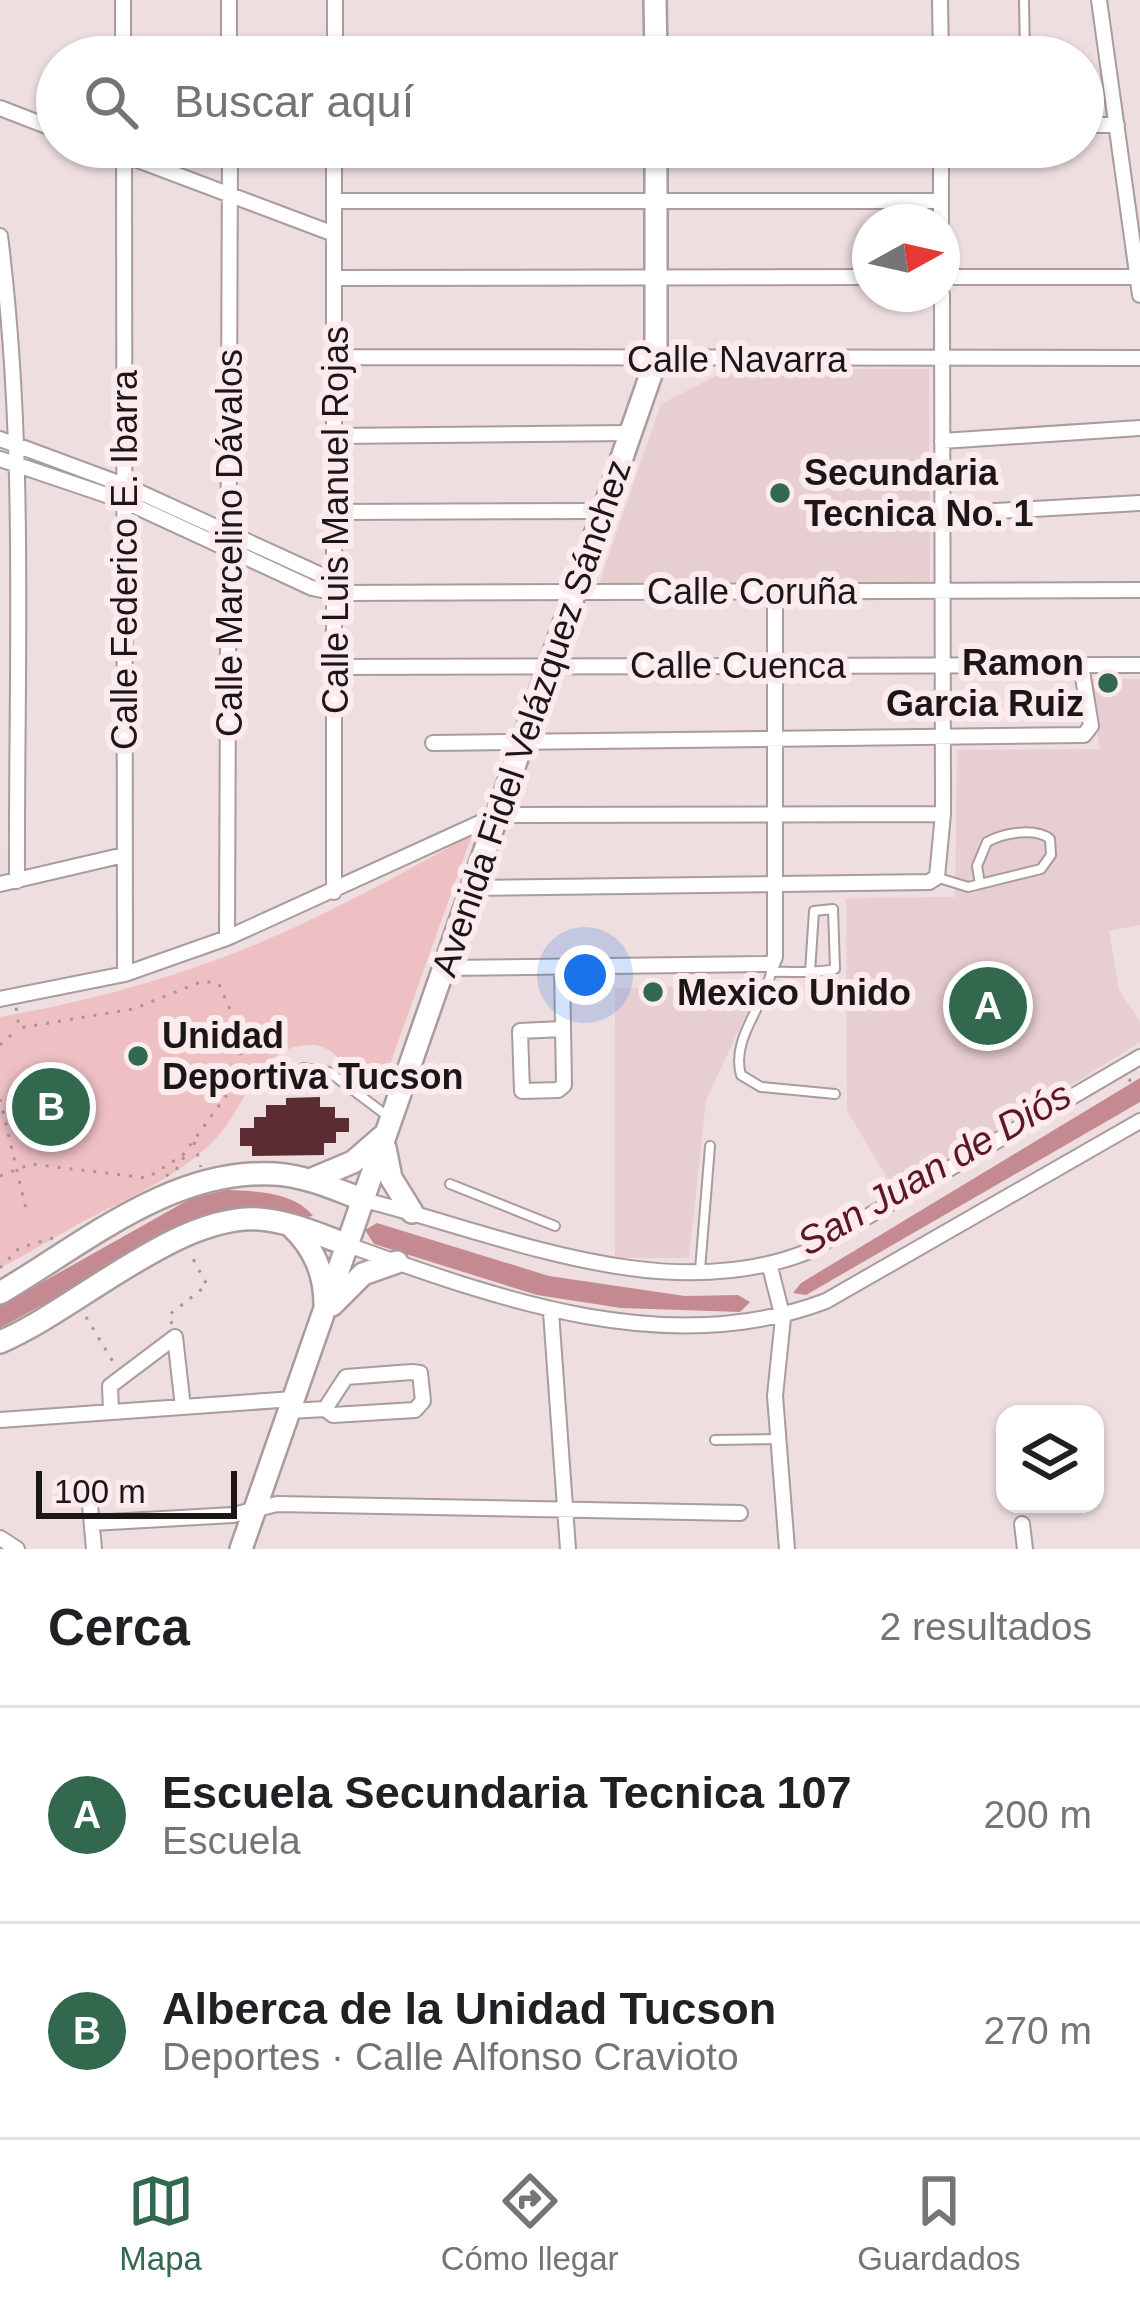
<!DOCTYPE html>
<html lang="es">
<head>
<meta charset="utf-8">
<style>
  :root { --surface:#fff; --page:#f6f6f6; --text:#202124; --muted:#757577; --line:#e0e0e0; --accent:#32684e }
  body { margin:0; font-family:Arial,sans-serif; background:var(--page); color:var(--text) }
  .controls { position:absolute; right:36px; bottom:36px; display:grid; overflow:hidden; border-radius:24px; box-shadow:0 3px 9px #0004 }
  .controls button { width:108px; height:108px; display:grid; place-items:center; padding:0; border:0; border-bottom:3px solid var(--line); background:var(--surface); color:var(--text); font:60px sans-serif }
  .compass { position:absolute; left:852px; top:204px; width:108px; height:108px; border-radius:50%; background:var(--surface); box-shadow:0 3px 9px #0004; rotate:82deg }
  .scale { position:absolute; left:36px; bottom:30px; width:201px; box-sizing:border-box; padding-left:12px; border:6px solid #1c1617; border-top:0; font-size:33px; line-height:42px; white-space:nowrap; color:#1c1617; -webkit-text-stroke:9px #fbebec; paint-order:stroke }
  .you { position:absolute; left:585px; top:975px; width:42px; height:42px; margin:-30px; border:9px solid #fff; border-radius:50%; background:#1a73e8; box-shadow:0 0 0 18px #1a73e833 }
  .badge { display:grid; place-items:center; width:78px; height:78px; border-radius:50%; background:var(--accent); color:#fff; font-size:39px; font-weight:700 }
  .pin { position:absolute; translate:-50% -50%; border:6px solid #fff; box-shadow:0 3px 12px #0006 }
  .list { margin:0; padding:0; list-style:none }
  h2 { display:flex; justify-content:space-between; align-items:center; height:156px; margin:0; padding:0 48px; font-size:51px }
  h2 small { font-size:39px; font-weight:400; color:var(--muted) }
  .list li { display:grid; grid-template-columns:78px 1fr auto; gap:36px; align-items:center; box-sizing:border-box; height:216px; padding:0 48px; border-top:3px solid var(--line) }
  .list b { display:block; font-size:45px; white-space:nowrap }
  .list p { margin:0; font-size:39px; white-space:nowrap; color:var(--muted) }
  .list em { font-size:39px; font-style:normal; color:var(--muted) }
  .icon { flex:none; width:66px; height:66px; fill:none; stroke:currentColor; stroke-width:2; stroke-linecap:round; stroke-linejoin:round }
  .map { position:relative; flex:none; width:1140px; height:1549px; overflow:hidden }
  .search { position:absolute; background:var(--surface); box-shadow:0 3px 9px #0004; left:36px; right:36px; top:36px; height:132px; display:flex; align-items:center; gap:30px; box-sizing:border-box; padding:0 42px; border-radius:66px; color:var(--muted); font-size:45px }
  .sheet { height:588px; background:var(--surface) }
  nav { display:flex; justify-content:space-around; align-items:center; box-sizing:border-box; height:168px; border-top:3px solid var(--line); background:var(--surface); font-size:33px; color:var(--muted) }
  nav a { display:grid; justify-items:center; gap:6px }
  nav .on { color:var(--accent) }
  .map>svg:first-child { display:block }
</style>
</head>
<body>
<div class="map">
<svg width="1140" height="1549" viewBox="0 0 1140 1549">
  <rect width="100%" height="100%" fill="#eededf"/>
  <!-- built -->
  <path fill="#e7ced1" d="M730,369H929L930,582L599,583L661,404Z
    M1088,679H1140V925L1109,931L1119,990L1140,1022V1042L897,1195L847,1110L846,898L955,897L957,750L1100,749Z
    M760,985L706,1100L689,1258H615V988Z"/>
  <!-- green -->
  <path fill="#eec0c4" d="M472,835L382,1087L376,1091C349,1088 345,1047 313,1045C259,1043 248,1102 219,1135C182,1176 128,1198 80,1223C53,1238 27,1254 0,1268V1017C107,998 210,968 308,921C364,895 418,864 472,835Z"/>
  <!-- water -->
  <path fill="#c58a91" d="M1140,1078V1102L806,1295L793,1293L801,1283Z
    M24,1090L79,1091V1124L23,1123Z
    M226,1190C255,1191 295,1192 313,1216C274,1225 253,1198 202,1218L0,1328V1306L190,1199Z
    M377,1223L549,1276L685,1296L738,1295L750,1302L740,1312L621,1308L537,1295L374,1244L365,1230Z"/>
  <!-- building -->
  <path fill="#5c2c33" d="M320,1097V1107H335V1118H349V1132H336V1143H324V1155L252,1156V1146H240V1128H254V1117H266V1105H286V1098Z"/>
  <g fill="none" stroke-linecap="round" stroke-linejoin="round">
    <!-- lane casing -->
    <g stroke="#aa9b9c" stroke-width="12">
      <path id="lane" d="M1024,0L1025,57
        M939,878L968,887L1041,869L1051,855L1050,839C1035,827 1003,833 987,842L977,866L980,884
        M772,966C768,1003 730,1037 741,1075L761,1087L835,1094
        M772,972C792,971 815,974 835,969L833,909L814,911L810,972
        M303,1068L329,1072L390,1118
        M450,1184L555,1226
        M700,1270L710,1146
        M715,1440L776,1439"/>
    </g>
    <!-- street casing -->
    <g stroke="#aa9b9c" stroke-width="18">
      <path id="street" d="M123,0V57
        M229,0V57
        M940,0L941,57
        M1099,0L1140,295
        M335,54L990,53
        M335,57V0
        M0,108L57,130
        M1083,125H1117
        M103,147L334,234
        M124,147L125,974
        M941,147V222
        M334,201H941
        M0,236C27,449 16,667 17,881
        M942,277H1138
        M334,278L870,277
        M335,357L1140,358
        M335,436L630,433
        M0,439L124,485L343,585
        M942,441L1140,428
        M0,459L124,501L312,588L336,593L1140,590
        M335,512L603,511
        M942,514L1140,503
        M335,667L1140,665
        M433,743L1084,735L1091,726L1081,665
        M0,884L124,855
        M472,888L929,882L937,877L943,814L942,294
        M334,892V147
        M227,938L230,147
        M562,967L564,1085L558,1090L522,1091L520,1031L563,1029
        M444,968L772,964L775,957V591
        M0,999L125,974L227,938L497,815L943,814
        M364,1200C503,1235 664,1308 807,1252L1140,1057
        M348,1245C499,1299 668,1361 826,1301L1140,1121
        M770,1267L783,1318L775,1396L787,1549
        M551,1312L568,1549
        M290,1411L325,1409L333,1415L415,1410L423,1401L420,1373L412,1372L346,1377L325,1409
        M111,1412L110,1386L175,1337L183,1407
        M0,1420L294,1399
        M90,1505L94,1549
        M92,1523L233,1515L277,1504L740,1513
        M1022,1524L1025,1549
        M0,1538L17,1549"/>
    </g>
    <!-- secondary casing -->
    <g stroke="#aa9b9c" stroke-width="26">
      <path id="secondary" d="M655,0L656,57
        M385,1148L391,1178L412,1212
        M310,1180L353,1162L383,1136
        M291,1226C314,1248 325,1273 325,1305
        M0,1293C85,1243 172,1168 275,1174C306,1176 335,1189 364,1200
        M332,1305L363,1274L397,1262
        M0,1342C76,1310 176,1214 259,1219C289,1221 320,1235 348,1245
        M241,1549L656,360V147"/>
    </g>
    <!-- path -->
    <path stroke="#a39798" stroke-width="3" stroke-dasharray="3 9" stroke-linecap="butt" d="M0,1045L18,1029
      M1129,1079L1140,1098
      M0,1099L26,1209
      M194,1142L201,1167
      M0,1176L31,1164L147,1178L183,1155L242,1074L239,1030L219,984L203,981L133,1009L19,1028L16,1007
      M166,1176L176,1170L187,1152
      M0,1268L19,1248L53,1238
      M86,1317L115,1365
      M172,1324L169,1315L207,1285L191,1255"/>
    <!-- lane -->
    <use href="#lane" stroke="#fff" stroke-width="8"/>
    <!-- street -->
    <use href="#street" stroke="#fff" stroke-width="14"/>
    <!-- secondary -->
    <use href="#secondary" stroke="#fff" stroke-width="21"/>
  </g>
  <!-- markers -->
  <g fill="#32684e" stroke="#fbebec" stroke-width="4.5">
    <circle cx="780" cy="493" r="12"/>
    <circle cx="1108" cy="683" r="12"/>
    <circle cx="653" cy="992" r="12"/>
    <circle cx="138" cy="1056" r="12"/>
  </g>
  <g text-anchor="middle" dominant-baseline="central" stroke-width="12" stroke-linejoin="round" paint-order="stroke">
    <!-- street labels -->
    <g font-size="36" fill="#1c1617" stroke="#fbebec">
      <text x="737" y="359">Calle Navarra</text>
      <text transform="translate(335 520) rotate(-90)">Calle Luis Manuel Rojas</text>
      <text transform="translate(229 543) rotate(-90)">Calle Marcelino Dávalos</text>
      <text transform="translate(124 560) rotate(-90)">Calle Federico E. Ibarra</text>
      <text x="752" y="591">Calle Coruña</text>
      <text x="738" y="665">Calle Cuenca</text>
      <text transform="translate(531 718) rotate(-71)">Avenida Fidel Velázquez Sánchez</text>
    </g>
    <!-- poi labels -->
    <g font-size="36" font-weight="bold" fill="#1c1617" stroke="#fbebec" text-anchor="start">
      <text x="804" y="472">Secundaria<tspan x="804" dy="41">Tecnica No. 1</tspan></text>
      <text x="1084" y="662" text-anchor="end">Ramon<tspan x="1084" dy="41">Garcia Ruiz</tspan></text>
      <text x="677" y="992">Mexico Unido</text>
      <text x="162" y="1035">Unidad<tspan x="162" dy="41">Deportiva Tucson</tspan></text>
    </g>
    <!-- water labels -->
    <g font-size="39" font-style="italic" fill="#5d1627" stroke="#fbebec">
      <text transform="translate(934 1168) rotate(-30)">San Juan de Diós</text>
    </g>
  </g>
</svg>
<div class="controls">
<button><svg class="icon" aria-label="layers" viewBox="0 0 24 24"><path d="M12 4l9 5-9 5-9-5zM3 14l9 5 9-5"/></svg></button>
</div>
<svg class="compass" viewBox="-18 -18 36 36"><path d="M0-13l5 13h-10z" fill="#e53935"/><path d="M0 13l5-13h-10z" fill="#757577"/></svg>
<div class="scale">100 m</div>
<div class="you"></div>
<div class="pin badge" style="left:988px;top:1006px">A</div>
<div class="pin badge" style="left:51px;top:1107px">B</div>
<div class="search"><svg class="icon" aria-label="search" viewBox="0 0 24 24"><circle cx="10" cy="10" r="6"/><path d="M15 15l6 6"/></svg>Buscar aquí</div>
</div>
<section class="sheet">
<h2>Cerca<small>2 resultados</small></h2>
<ul class="list">
<li><span class="badge">A</span><div><b>Escuela Secundaria Tecnica 107</b><p>Escuela</p></div><em>200 m</em></li>
<li><span class="badge">B</span><div><b>Alberca de la Unidad Tucson</b><p>Deportes · Calle Alfonso Cravioto</p></div><em>270 m</em></li>
</ul>
</section>
<nav>
<a class="on"><svg class="icon" aria-label="map" viewBox="0 0 24 24"><path d="M3 6l6-2 6 2 6-2v14l-6 2-6-2-6 2zM9 4v14M15 6v14"/></svg>Mapa</a>
<a><svg class="icon" aria-label="directions" viewBox="0 0 24 24"><path d="M12 3l9 9-9 9-9-9zM9 14v-3h6M13 9l2 2-2 2"/></svg>Cómo llegar</a>
<a><svg class="icon" aria-label="saved" viewBox="0 0 24 24"><path d="M7 4h10v16l-5-4-5 4z"/></svg>Guardados</a>
</nav>
</body>
</html>
